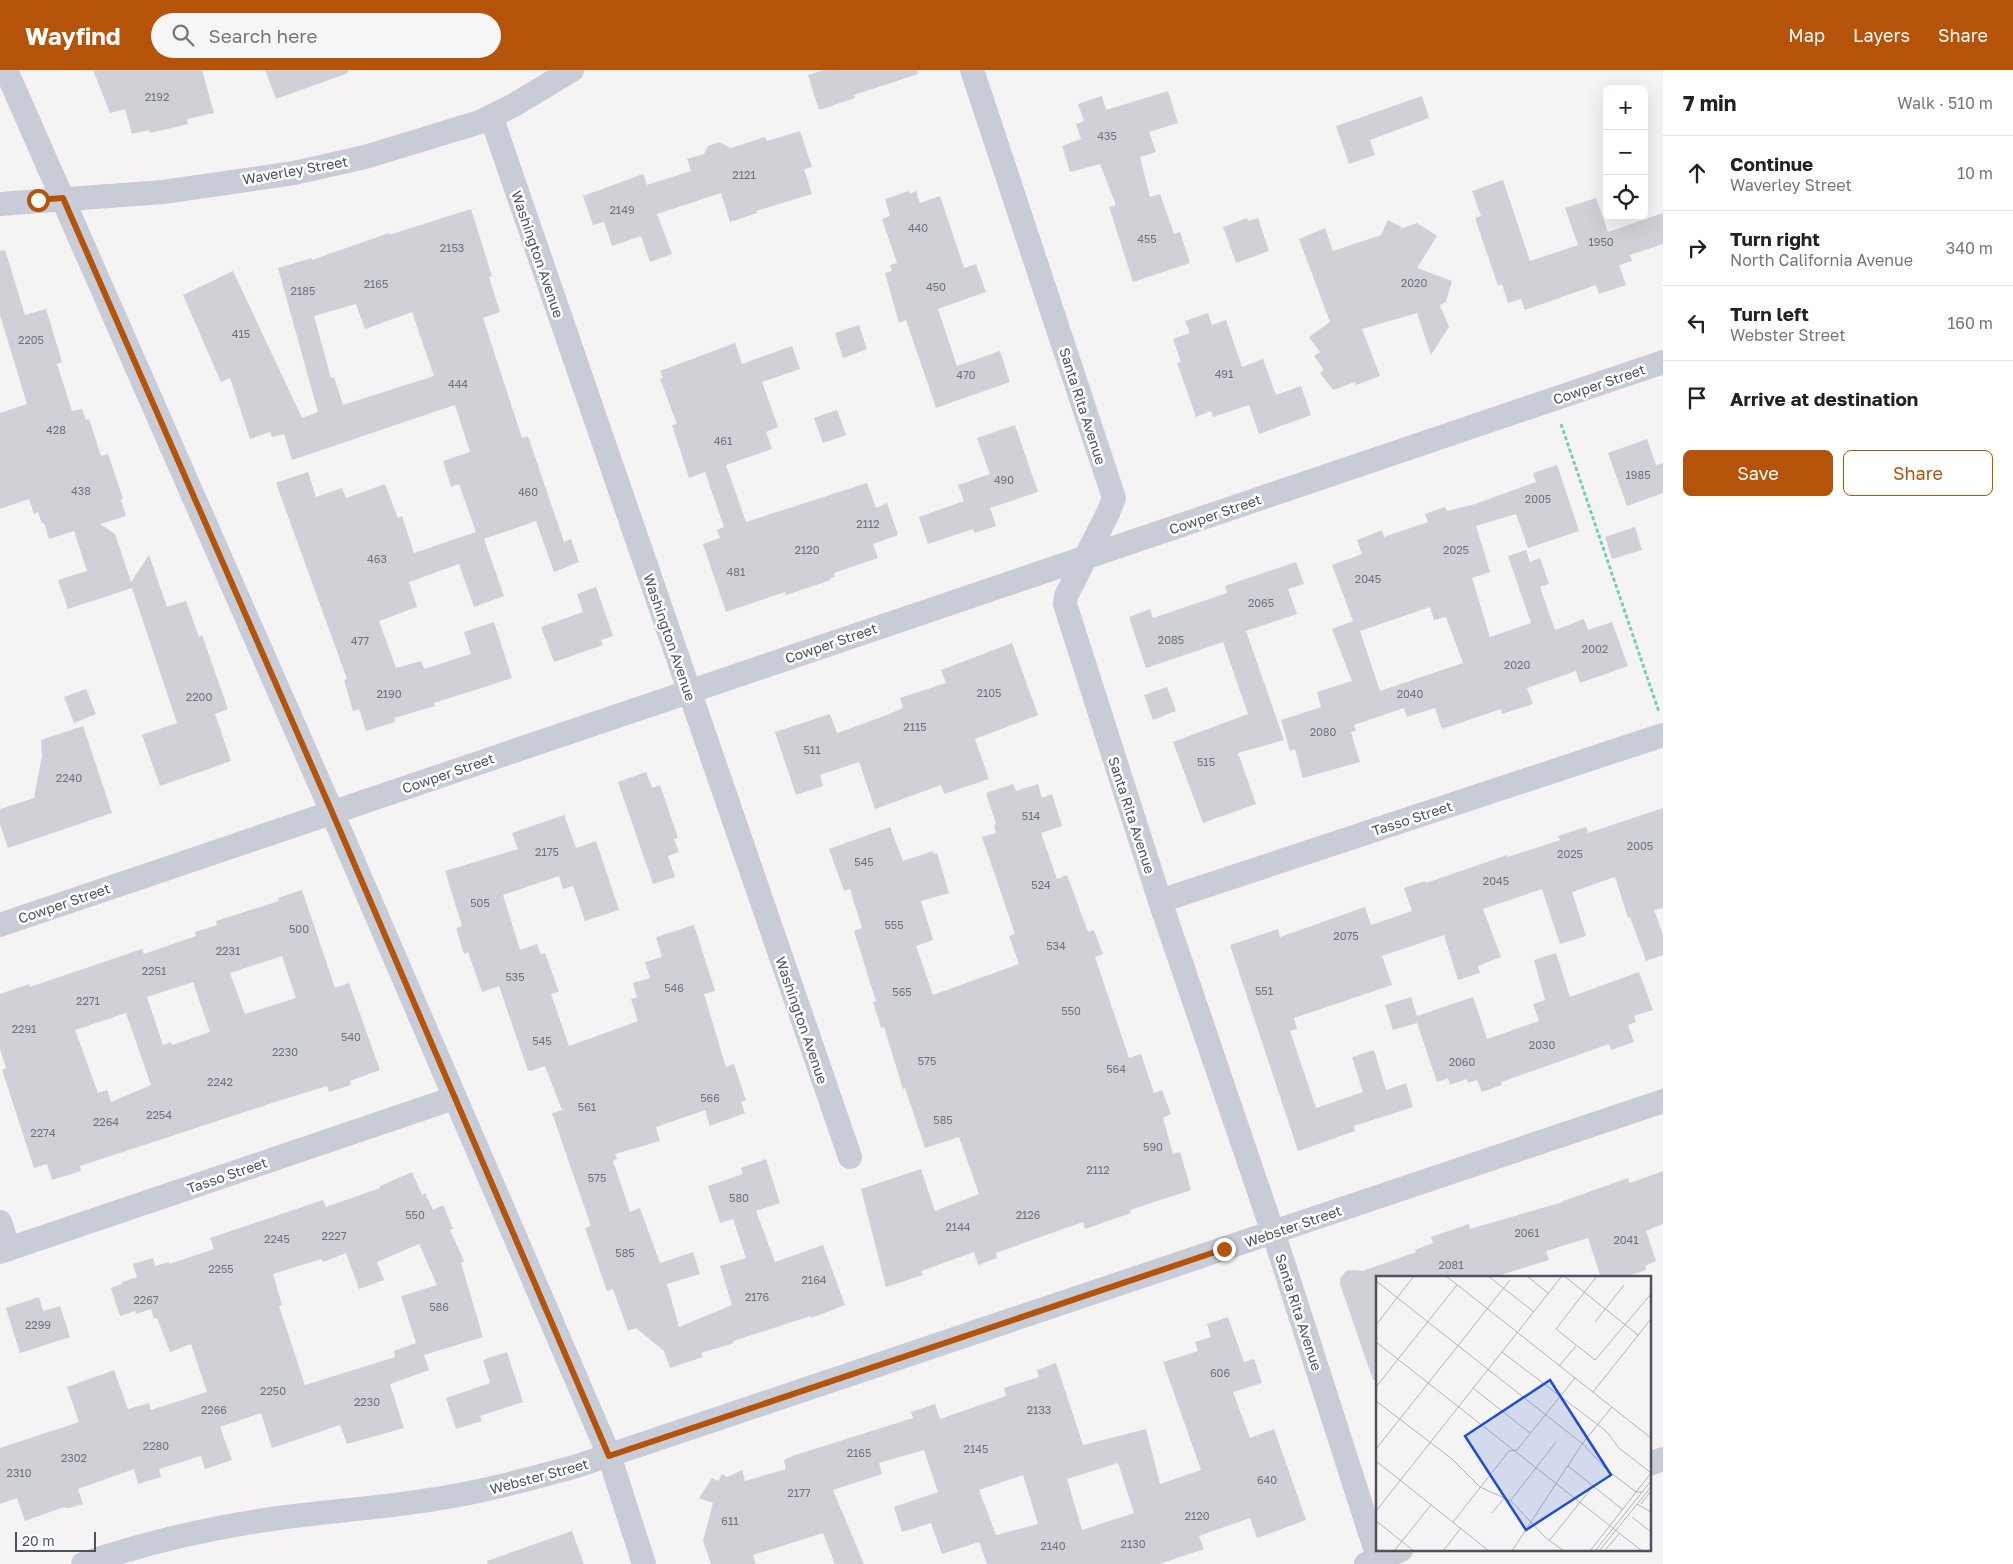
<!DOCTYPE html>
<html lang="en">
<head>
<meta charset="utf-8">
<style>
  :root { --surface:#fff; --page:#f6f6f6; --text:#222; --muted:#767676; --line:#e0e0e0; --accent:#b45309 }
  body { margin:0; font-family:"Golos Text",sans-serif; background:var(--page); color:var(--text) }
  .controls { position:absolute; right:15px; top:15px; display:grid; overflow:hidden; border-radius:8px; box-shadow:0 5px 20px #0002 }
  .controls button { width:45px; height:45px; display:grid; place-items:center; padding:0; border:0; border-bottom:1px solid var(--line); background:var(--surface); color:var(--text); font:25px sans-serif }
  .scale { position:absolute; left:15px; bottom:12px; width:81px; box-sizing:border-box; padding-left:5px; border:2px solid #4b5260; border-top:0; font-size:14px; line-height:18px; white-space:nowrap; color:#4b5260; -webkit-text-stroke:4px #fff; paint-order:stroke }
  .stop { position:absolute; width:15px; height:15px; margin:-11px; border:4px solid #b45309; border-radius:50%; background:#fff }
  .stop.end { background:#b45309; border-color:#fff; box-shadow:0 1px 5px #0008 }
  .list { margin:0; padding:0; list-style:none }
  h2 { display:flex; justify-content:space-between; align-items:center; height:65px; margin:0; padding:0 20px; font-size:21px }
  h2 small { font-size:16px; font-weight:400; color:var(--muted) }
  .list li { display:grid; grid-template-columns:32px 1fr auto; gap:15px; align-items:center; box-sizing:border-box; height:75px; padding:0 20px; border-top:1px solid var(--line) }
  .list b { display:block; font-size:19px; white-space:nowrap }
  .list p { margin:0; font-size:16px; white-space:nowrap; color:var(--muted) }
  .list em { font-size:16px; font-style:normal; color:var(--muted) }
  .actions { display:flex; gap:10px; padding:15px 20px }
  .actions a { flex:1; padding:11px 0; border:1px solid var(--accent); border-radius:8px; text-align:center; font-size:18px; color:var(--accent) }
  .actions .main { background:var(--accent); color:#fff }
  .icon { flex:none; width:28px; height:28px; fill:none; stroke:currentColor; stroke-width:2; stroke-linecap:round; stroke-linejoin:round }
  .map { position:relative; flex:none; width:1663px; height:1494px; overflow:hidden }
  header { display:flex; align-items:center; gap:30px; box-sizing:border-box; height:70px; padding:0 25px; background:var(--accent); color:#fff }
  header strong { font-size:24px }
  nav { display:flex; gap:28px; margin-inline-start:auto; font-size:18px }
  .search { width:350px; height:45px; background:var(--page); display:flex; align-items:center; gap:12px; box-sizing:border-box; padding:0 18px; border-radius:28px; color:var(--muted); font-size:19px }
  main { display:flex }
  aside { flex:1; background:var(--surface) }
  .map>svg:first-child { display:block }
</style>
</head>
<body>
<header>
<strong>Wayfind</strong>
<div class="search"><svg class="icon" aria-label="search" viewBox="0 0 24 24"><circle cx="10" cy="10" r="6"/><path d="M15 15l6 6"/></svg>Search here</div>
<nav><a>Map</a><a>Layers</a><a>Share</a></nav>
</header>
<main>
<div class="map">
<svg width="1663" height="1494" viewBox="0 0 1663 1494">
  <rect width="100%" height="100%" fill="#f5f3f3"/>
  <!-- building -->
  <path fill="#d0d1d6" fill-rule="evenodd" d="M93,0H202L214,43L187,49L188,54L150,63L149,60L132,64L125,39L110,43Z
    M265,0H348V3L276,29Z
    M823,0H917L918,4L854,25L855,28L819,40L808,5Z
    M1168,21L1178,53L1149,62L1156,82L1140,87L1150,127L1160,124L1174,164L1180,162L1190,193L1133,212L1109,137L1116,135L1100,94L1070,102L1062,76L1081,69L1076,54L1084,51L1078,34L1102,26L1106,40Z
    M1422,26L1429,48L1370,70L1375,85L1349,94L1336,56Z
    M800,61L812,97L804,99L812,124L756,141L757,143L730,152L721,123L657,144L672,184L650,192L641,166L612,176L604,152L593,155L583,126L643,104L647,115L691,101L687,89L704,84L708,76L719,72L731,78L765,67L767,71Z
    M1503,110L1530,191L1578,175L1565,138L1596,128L1608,162L1663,143V174L1630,185L1632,191L1619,195L1626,215L1599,224L1596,215L1525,240L1521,229L1508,233L1502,214L1498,216L1475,148L1481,146L1472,121Z
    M909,121L910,124L916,121L920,133L940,126L964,198L976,194L986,222L938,239L957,296L1000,281L1010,312L936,338L906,250L899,253L885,203L892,201L890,195L897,193L882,149L890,146L885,129Z
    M471,139L492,206L489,207L500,242L483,248L522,368L528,366L564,472L571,469L579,492L554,502L536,451L484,469L504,526L474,537L459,494L409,512L417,537L379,551L396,598L421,591L424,599L471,584L464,562L494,552L512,608L434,633L435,636L394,648L395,652L366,661L359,639L353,641L344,610L347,609L276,413L308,402L316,427L342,418L346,428L385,414L398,448L402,446L414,483L476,462L459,414L451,417L443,391L470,382L455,335L292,390L284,364L272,367L270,362L250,369L230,308L221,312L183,225L233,201L302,348L318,342L278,198L312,188V190L389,163V165ZM356,234L365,259L412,242L434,306L343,335L334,307L331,308L314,246Z
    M1247,148L1248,151L1258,148L1269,181L1236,193L1223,157Z
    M1388,150L1403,158L1417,153L1437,166L1417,198L1452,211L1446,232L1440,235L1449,257L1431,285L1417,243L1362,259L1380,306L1356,315L1355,312L1333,320L1320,303L1324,300L1314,286L1320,282L1309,267L1330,252L1299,169L1325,158L1333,181L1381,165Z
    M5,180L25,245L46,239L62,292L57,294L72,341L82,339L86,350L89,349L101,386L108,384L123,429L121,430L126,446L100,454L115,464L131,512L149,485L167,537L186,531L199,567L202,565L228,639L215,644L231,691L160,716L142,665L177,653L132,518L68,539L58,510L87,501L74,461L49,469L44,453L42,454L38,442L34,444L29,429L0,439V343L27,334L0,245V181Z
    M1208,243L1212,255L1226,250L1242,297L1263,289L1276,325L1301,316L1311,345L1259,364L1249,335L1213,347L1211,341L1196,347L1177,293L1181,292L1173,269L1190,263L1185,251Z
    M859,255L867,279L843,288L835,263Z
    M735,273L742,294L792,276L800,299L762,312L778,357L766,362L772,379L726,395L746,452L867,413L876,438L887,433L898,465L873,474L878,488L834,503L835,507L830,508L831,510L786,525L785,522L726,542L703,474L720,468L717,460L724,457L705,402L689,408L672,355L677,354L660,309L663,308L660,301Z
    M837,340L846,365L823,373L814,348Z
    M1015,355L1038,422L990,438L996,456L975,463L973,459L928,474L919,447L964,431L958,415L990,404L977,368Z
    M1647,369L1656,395L1663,393V423L1627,436L1608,383Z
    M1557,395L1579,461L1528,478L1516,444L1476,456L1490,502L1472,508L1490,567L1531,553L1508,486L1526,480L1530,492L1540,488L1549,514L1540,517L1555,560L1584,549L1588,560L1612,552L1628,596L1580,613L1576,601L1527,618L1533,634L1502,644L1501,639L1442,659L1435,638L1407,647L1404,638L1354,655L1356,661L1351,662L1360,692L1303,708L1295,679L1290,681L1281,650L1321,637L1317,622L1352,611L1332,559L1353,551L1332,495L1362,484L1357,470L1382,460L1384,467L1428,452L1425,444L1445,437L1447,441L1475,434L1536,412L1533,403ZM1430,537L1434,550L1446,547L1463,593L1380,621L1360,561Z
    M1635,457L1642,480L1612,489L1605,467Z
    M1296,492L1304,514L1288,519L1297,544L1246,561L1284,670L1238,683L1256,734L1203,753L1173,672L1248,644L1223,572L1146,598L1129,547L1150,539L1153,548L1227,523L1225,516Z
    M596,517L613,566L601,570L603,575L554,592L541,557L583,542L577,524Z
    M1012,573L1038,645L975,669L989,709L944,724L941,715L875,739L859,692L820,705L823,716L796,725L775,662L830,644L837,663L887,645L903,638L900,628L946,613L941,600Z
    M1167,617L1176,641L1153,650L1144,625Z
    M86,619L96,644L74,653L64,627Z
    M83,656L112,743L8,778L0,754V739L34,728L42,686L41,670Z
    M646,702L652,718L660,715L678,768L674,769L679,782L668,786L675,807L653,814L618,712Z
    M1013,714L1016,721L1038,714L1042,728L1052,724L1062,756L1041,763L1057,809L1067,805L1088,862L1094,860L1103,884L1095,887L1129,988L1141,984L1154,1023L1162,1020L1171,1044L1163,1048L1173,1084L1180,1082L1191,1120L1130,1140L1131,1143L1085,1159L1083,1152L996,1183L997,1188L978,1195L974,1182L921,1201L923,1205L886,1217L861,1119L921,1099L935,1141L979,1124L959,1067L925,1078L905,1018L903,1019L884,957L881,958L873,932L876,931L854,861L862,858L850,819L844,821L829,779L890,757L903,791L933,781L934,784L937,783L949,823L921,831L933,870L916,876L933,925L1019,894L1009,866L1015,864L982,767L996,763L994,755L996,754L986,723Z
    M1663,738V838L1654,840L1663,865V885L1646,891L1630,847L1628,848L1615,807L1572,822L1586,866L1560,874L1542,819L1483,839L1501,887L1478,896L1480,903L1458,910L1444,865L1382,886L1392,915L1294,948L1297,959L1290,961L1316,1038L1363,1022L1352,987L1374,980L1386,1020L1406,1013L1413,1037L1354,1056L1355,1061L1298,1081L1230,875L1278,859L1280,867L1365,837L1371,855L1412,841L1404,818L1425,811L1426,813L1507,785L1508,787L1560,770L1558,766L1586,757L1588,763Z
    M564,745L576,778L596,771L619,840L585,851L573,816L563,819L559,806L503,825L520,880L537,874L541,885L545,883L559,922L551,924L569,976L638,951L631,929L637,927L633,913L650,908L645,892L662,887L656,867L694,855L715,921L704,924L726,997L734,994L746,1030L741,1032L745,1043L710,1056L705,1040L656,1057L660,1071L615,1084L617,1089L613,1091L630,1142L640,1138L660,1193L693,1182L700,1204L667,1214L679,1257L732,1235L720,1196L746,1188L733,1149L720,1153L708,1116L743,1104L741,1098L766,1089L780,1133L756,1141L775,1192L823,1175L845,1235L811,1248V1246L733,1271L734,1273L701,1283L703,1287L670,1298L664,1281L636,1258L628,1261L613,1219L607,1221L585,1158L591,1156L552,1043L562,1040L545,996L531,1001L530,1000L528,1001L499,916L482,922L468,882L464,884L456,858L462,856L445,801L518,779L512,763Z
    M302,820L335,918L349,913L380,1000L350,1011L351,1015L329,1022L327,1016L275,1032L80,1096L81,1101L52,1110L47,1094L34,1098L2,1000L6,998L0,979V924L29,914L30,917L142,879L144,884L196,866L195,862L217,855L216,851L279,831L278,828ZM282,886L296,928L245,944L230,903ZM193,912L210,962L172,975L171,972L163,975L147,927ZM126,943L151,1015L111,1032L107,1020L98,1023L75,960Z
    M1556,883L1570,927L1639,902L1653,940L1634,946L1636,952L1628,955L1634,972L1611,980L1609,974L1501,1012L1502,1015L1482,1022L1477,1010L1468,1013L1467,1009L1450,1015L1448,1008L1437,1012L1417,953L1393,960L1385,935L1411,927L1417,946L1473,927L1487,969L1539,951L1533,934L1545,930L1534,890Z
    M1663,1101V1154L1646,1161L1656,1191L1645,1196L1646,1200L1622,1208H1601L1588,1168L1546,1181L1549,1190L1491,1208H1377V1309L1373,1310L1340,1214V1209L1346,1201L1351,1200L1363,1201L1416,1182L1415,1180L1433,1173L1431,1167L1469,1154L1470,1159L1563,1132V1131L1628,1108L1630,1113Z
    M412,1102L422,1125L425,1123L433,1140L443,1135L453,1159L450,1160L464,1191L461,1193L483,1267L424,1285L429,1300L390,1314L404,1358L347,1374L340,1355L272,1378L261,1343L220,1357L232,1390L205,1399L201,1386L159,1399L161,1407L138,1414L134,1399L78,1419L83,1434L69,1438L64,1437L25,1451L17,1428L0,1434V1378L79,1352L67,1317L114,1300L128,1339L149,1333L151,1340L207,1322L191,1274L170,1282L157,1248L154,1249L151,1239L136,1244L135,1241L120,1246L111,1218L122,1214V1212L137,1207L133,1194L153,1188L155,1196L169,1192V1194L214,1179L210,1168L323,1130L326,1137L380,1118V1116ZM419,1174L437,1215L401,1226L416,1273L394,1281L395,1287L305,1315L279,1236L282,1235L273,1204L321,1189L323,1192L346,1183L359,1219L384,1210L377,1192Z
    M39,1227L43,1241L60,1236L70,1267L20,1283L6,1238Z
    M1228,1247L1244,1292L1254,1289L1262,1313L1233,1322L1250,1368L1274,1359L1306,1450L1257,1468L1250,1448L1199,1466L1204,1479L1159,1494H987L979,1472L942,1484L931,1453L902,1462L894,1437L938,1422L924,1380L879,1393L882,1404L833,1420L864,1494H835L823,1463L753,1485L756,1494H711L703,1471L713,1433L699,1428L712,1408L718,1411L722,1404L727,1407L742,1400L745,1411L786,1399L784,1390L795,1385L913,1348L911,1342L935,1334L940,1349L1006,1326L1004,1318L1039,1307L1037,1300L1056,1293L1083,1375L1146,1359L1160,1414L1201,1400L1163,1292L1198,1281L1195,1272L1211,1267L1207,1254ZM1118,1393L1134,1443L1082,1460L1067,1409ZM1023,1405L1038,1454L996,1465L979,1420Z
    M507,1282L523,1332L480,1346L482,1351L456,1359L446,1328L490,1313L483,1290Z
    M572,1461L584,1494H488L487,1491Z"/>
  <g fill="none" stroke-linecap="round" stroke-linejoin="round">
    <!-- path -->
    <path stroke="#7dccb4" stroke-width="3" stroke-dasharray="4 2.5" stroke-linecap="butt" d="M1561,354L1659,642"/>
    <!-- minor -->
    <path stroke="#c7ccd6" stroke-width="24" d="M6,0L332,742L609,1385L644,1494
      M972,0L1114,428L1108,443L1066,526L1065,534L1160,831L1282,1189L1380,1494
      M491,46L850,1087
      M0,134L163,122L294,103L365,87L480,52L514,35L572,0
      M1160,831L1663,665
      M0,855L1663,292
      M0,1152L9,1179
      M0,1182L454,1028
      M1649,1394L1663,1389
      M83,1494C147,1472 219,1456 286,1447C331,1441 377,1438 422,1431C475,1424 526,1410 577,1396L1663,1031
      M1366,1494L1401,1480"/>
  </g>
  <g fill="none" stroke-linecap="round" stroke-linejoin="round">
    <!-- route -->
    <path stroke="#b45309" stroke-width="6" d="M38,130L63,128L332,742L609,1386L1224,1179"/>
  </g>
  <g text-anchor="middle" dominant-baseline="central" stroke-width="5" stroke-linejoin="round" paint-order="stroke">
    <!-- number labels -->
    <g font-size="11" fill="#6c727e">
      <text x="157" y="26">2192</text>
      <text x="1107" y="65">435</text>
      <text x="744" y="104">2121</text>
      <text x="622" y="139">2149</text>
      <text x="918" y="157">440</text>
      <text x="1147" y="168">455</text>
      <text x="1601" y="171">1950</text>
      <text x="452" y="177">2153</text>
      <text x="1414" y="212">2020</text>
      <text x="376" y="213">2165</text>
      <text x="936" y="216">450</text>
      <text x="303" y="220">2185</text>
      <text x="241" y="263">415</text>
      <text x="31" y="269">2205</text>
      <text x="1224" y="303">491</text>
      <text x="966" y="304">470</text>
      <text x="458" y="313">444</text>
      <text x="56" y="359">428</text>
      <text x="723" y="370">461</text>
      <text x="1638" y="404">1985</text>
      <text x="1004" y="409">490</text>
      <text x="81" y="420">438</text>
      <text x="528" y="421">460</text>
      <text x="1538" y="428">2005</text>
      <text x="868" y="453">2112</text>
      <text x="807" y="479">2120</text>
      <text x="1456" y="479">2025</text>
      <text x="377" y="488">463</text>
      <text x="736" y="501">481</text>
      <text x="1368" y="508">2045</text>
      <text x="1261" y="532">2065</text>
      <text x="1171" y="569">2085</text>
      <text x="360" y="570">477</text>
      <text x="1595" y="578">2002</text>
      <text x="1517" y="594">2020</text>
      <text x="989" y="622">2105</text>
      <text x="389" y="623">2190</text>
      <text x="1410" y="623">2040</text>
      <text x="199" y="626">2200</text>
      <text x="915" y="656">2115</text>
      <text x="1323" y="661">2080</text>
      <text x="812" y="679">511</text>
      <text x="1206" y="691">515</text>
      <text x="69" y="707">2240</text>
      <text x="1031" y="745">514</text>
      <text x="1640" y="775">2005</text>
      <text x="547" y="781">2175</text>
      <text x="1570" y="783">2025</text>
      <text x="864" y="791">545</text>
      <text x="1496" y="810">2045</text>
      <text x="1041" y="814">524</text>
      <text x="480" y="832">505</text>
      <text x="894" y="854">555</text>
      <text x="299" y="858">500</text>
      <text x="1346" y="865">2075</text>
      <text x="1056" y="875">534</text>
      <text x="228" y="880">2231</text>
      <text x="154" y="900">2251</text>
      <text x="515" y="906">535</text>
      <text x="674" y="917">546</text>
      <text x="1264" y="920">551</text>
      <text x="902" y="921">565</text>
      <text x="88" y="930">2271</text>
      <text x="1071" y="940">550</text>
      <text x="24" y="958">2291</text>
      <text x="351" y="966">540</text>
      <text x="542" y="970">545</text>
      <text x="1542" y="974">2030</text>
      <text x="285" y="981">2230</text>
      <text x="927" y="990">575</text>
      <text x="1462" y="991">2060</text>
      <text x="1116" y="998">564</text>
      <text x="220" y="1011">2242</text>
      <text x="710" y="1027">566</text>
      <text x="587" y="1036">561</text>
      <text x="159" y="1044">2254</text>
      <text x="943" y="1049">585</text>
      <text x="106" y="1051">2264</text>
      <text x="43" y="1062">2274</text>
      <text x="1153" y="1076">590</text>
      <text x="1098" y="1099">2112</text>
      <text x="597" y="1107">575</text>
      <text x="739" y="1127">580</text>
      <text x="415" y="1144">550</text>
      <text x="1028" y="1144">2126</text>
      <text x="958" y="1156">2144</text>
      <text x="1527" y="1162">2061</text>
      <text x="334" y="1165">2227</text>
      <text x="277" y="1168">2245</text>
      <text x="1626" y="1169">2041</text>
      <text x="625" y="1182">585</text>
      <text x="1451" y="1194">2081</text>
      <text x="221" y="1198">2255</text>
      <text x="814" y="1209">2164</text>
      <text x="757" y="1226">2176</text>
      <text x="146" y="1229">2267</text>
      <text x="439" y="1236">586</text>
      <text x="38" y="1254">2299</text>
      <text x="1220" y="1302">606</text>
      <text x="273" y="1320">2250</text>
      <text x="367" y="1331">2230</text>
      <text x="214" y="1339">2266</text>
      <text x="1039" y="1339">2133</text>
      <text x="156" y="1375">2280</text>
      <text x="976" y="1378">2145</text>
      <text x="859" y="1382">2165</text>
      <text x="74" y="1387">2302</text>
      <text x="19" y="1402">2310</text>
      <text x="1267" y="1409">640</text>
      <text x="799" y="1422">2177</text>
      <text x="1197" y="1445">2120</text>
      <text x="730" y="1450">611</text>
      <text x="1133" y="1473">2130</text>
      <text x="1053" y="1475">2140</text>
    </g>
    <!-- street labels -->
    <g font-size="14" fill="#4b5260" stroke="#fff">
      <text transform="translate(295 100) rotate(-10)">Waverley Street</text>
      <text transform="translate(538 184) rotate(71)">Washington Avenue</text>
      <text transform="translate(1599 314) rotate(-19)">Cowper Street</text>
      <text transform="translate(1083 336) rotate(72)">Santa Rita Avenue</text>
      <text transform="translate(1215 444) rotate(-19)">Cowper Street</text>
      <text transform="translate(670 567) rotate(71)">Washington Avenue</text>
      <text transform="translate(831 573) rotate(-19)">Cowper Street</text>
      <text transform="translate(448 703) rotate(-19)">Cowper Street</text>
      <text transform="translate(1132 745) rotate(72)">Santa Rita Avenue</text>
      <text transform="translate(1412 748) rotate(-18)">Tasso Street</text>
      <text transform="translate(64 833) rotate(-19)">Cowper Street</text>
      <text transform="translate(802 950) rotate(71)">Washington Avenue</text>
      <text transform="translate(227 1105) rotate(-19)">Tasso Street</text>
      <text transform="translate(1293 1156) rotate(-19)">Webster Street</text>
      <text transform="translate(1299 1242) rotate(72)">Santa Rita Avenue</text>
      <text transform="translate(539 1406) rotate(-15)">Webster Street</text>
    </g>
  </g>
  <!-- overview -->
  <g transform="translate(1376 1206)">
    <rect width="275" height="275" fill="#f5f3f3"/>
    <path fill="none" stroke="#b1b3b8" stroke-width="1" d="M70,0L275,162M112,0L158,36M151,0L173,18M188,0L262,59M221,0L180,53L219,84L275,18M0,5L208,169L230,193L260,216H266M219,46L248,9M0,49L38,0M0,66L266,275M126,76L230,155L243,172L275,197M183,90L200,70M0,111L81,9M97,112L154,157M217,116L275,43M0,125L76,183L104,211L135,225L170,262L188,275M0,173L134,4M0,185L113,275M192,190L247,234M135,224L180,166M261,228L275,236M265,228L275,215M0,235L186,0M116,237L129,221M256,241L275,256M0,245L38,275M77,246L133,175L141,174L199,102M173,265L217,210M230,273L243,258M18,275L55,229M67,275L85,252M136,275L206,168L236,131M214,275L275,197M219,275L275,205M223,275L275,211"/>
    <path fill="#1d4ed8" fill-opacity="0.15" stroke="#1d4ed8" stroke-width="2.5" d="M174,104L235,199L150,254L89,160Z"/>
    <rect width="275" height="275" fill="none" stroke="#4b5260" stroke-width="2.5"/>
  </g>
</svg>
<div class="controls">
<button>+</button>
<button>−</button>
<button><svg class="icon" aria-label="locate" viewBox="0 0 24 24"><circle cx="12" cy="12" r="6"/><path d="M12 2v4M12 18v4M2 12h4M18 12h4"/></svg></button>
</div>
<div class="scale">20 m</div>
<div class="stop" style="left:38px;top:130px"></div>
<div class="stop end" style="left:1224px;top:1179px"></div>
</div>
<aside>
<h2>7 min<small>Walk · 510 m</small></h2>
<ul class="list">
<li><svg class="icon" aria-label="ahead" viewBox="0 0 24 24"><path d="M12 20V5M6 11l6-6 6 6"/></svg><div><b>Continue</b><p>Waverley Street</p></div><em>10 m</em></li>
<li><svg class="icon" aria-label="right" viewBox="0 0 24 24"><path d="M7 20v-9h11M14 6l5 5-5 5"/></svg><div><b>Turn right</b><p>North California Avenue</p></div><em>340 m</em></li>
<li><svg class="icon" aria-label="left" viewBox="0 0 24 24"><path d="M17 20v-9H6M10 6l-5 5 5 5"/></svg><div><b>Turn left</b><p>Webster Street</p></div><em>160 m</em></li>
<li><svg class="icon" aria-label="arrive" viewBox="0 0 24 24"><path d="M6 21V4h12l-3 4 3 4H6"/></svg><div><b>Arrive at destination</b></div></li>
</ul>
<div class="actions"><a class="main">Save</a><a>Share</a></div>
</aside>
</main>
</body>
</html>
